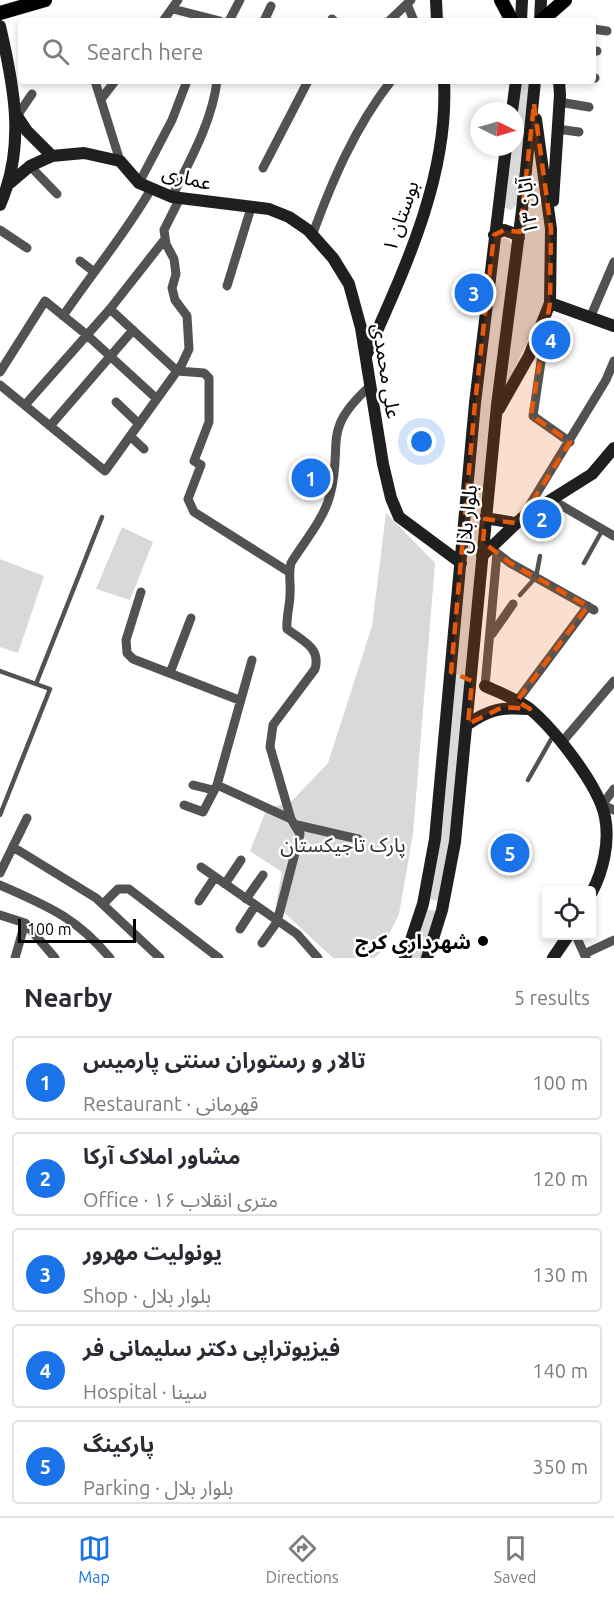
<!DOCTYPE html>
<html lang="en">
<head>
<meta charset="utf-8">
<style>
  :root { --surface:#fff; --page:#f7f7f7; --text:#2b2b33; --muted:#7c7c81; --line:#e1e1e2; --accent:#1a73e8 }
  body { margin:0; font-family:Ubuntu,"Noto Sans Arabic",sans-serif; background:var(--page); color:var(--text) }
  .controls { position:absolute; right:18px; bottom:18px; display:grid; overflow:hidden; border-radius:6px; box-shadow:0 3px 9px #0003 }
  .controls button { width:54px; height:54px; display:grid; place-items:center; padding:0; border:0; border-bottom:2px solid var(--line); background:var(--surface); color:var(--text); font:30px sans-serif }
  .compass { position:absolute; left:470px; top:102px; width:54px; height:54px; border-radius:50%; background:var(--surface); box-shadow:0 3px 9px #0003; rotate:95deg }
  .scale { position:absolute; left:18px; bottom:15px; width:118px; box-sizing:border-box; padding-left:6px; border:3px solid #000; border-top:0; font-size:16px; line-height:21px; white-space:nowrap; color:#000; -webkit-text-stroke:4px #fff; paint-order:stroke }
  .you { position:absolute; left:422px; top:442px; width:21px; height:21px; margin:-15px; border:4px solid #fff; border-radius:50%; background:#1a73e8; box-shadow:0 0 0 9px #1a73e833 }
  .badge { display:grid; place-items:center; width:39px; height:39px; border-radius:50%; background:var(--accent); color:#fff; font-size:20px; font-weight:700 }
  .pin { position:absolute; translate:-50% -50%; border:3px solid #fff; box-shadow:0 2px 6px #0006 }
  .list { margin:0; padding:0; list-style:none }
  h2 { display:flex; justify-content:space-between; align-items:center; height:78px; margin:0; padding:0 24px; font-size:26px }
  h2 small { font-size:20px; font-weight:400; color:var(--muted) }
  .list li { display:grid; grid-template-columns:39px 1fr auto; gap:18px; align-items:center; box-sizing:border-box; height:84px; margin:0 12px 12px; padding:0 12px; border:2px solid var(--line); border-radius:6px }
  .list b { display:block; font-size:22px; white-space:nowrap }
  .list p { margin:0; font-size:20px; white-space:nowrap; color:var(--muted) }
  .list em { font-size:20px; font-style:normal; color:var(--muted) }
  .icon { flex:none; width:33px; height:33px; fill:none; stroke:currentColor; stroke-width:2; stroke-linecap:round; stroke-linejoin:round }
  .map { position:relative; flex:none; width:614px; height:958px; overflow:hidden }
  .search { position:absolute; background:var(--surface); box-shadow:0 3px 9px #0003; left:18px; right:18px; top:18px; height:66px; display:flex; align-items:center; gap:15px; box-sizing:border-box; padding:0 21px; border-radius:6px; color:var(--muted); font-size:22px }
  .sheet { height:558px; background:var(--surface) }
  nav { display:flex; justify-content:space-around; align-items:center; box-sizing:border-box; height:84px; border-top:2px solid var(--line); background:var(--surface); font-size:16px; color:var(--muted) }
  nav a { display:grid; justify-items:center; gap:3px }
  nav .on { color:var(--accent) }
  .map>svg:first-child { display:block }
</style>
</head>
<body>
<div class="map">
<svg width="614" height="958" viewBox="0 0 614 958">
  <rect width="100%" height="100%" fill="#fff"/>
  <!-- green -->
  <path fill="#d9d9d9" d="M520,81H530L517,204L511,210L503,207L511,147H515V118Z
    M534,131L547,229L545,303L502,396Z
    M502,238H507L512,244L491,424L451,843L439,901L427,899L498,242Z
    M386,513L435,563L413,834L399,914L380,953L374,958H333L276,905L282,872L250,851L267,808L290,803L328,763L372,626Z
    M122,527L153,542L130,600L96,589Z
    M0,559L44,576L18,653L0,647Z
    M425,909L437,911L422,958H410Z"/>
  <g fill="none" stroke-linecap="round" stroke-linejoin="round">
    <!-- primary casing -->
    <g stroke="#dbdbdb" stroke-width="15">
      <path id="primary" d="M501,0L512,21
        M0,13L45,0
        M541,21L565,0"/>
    </g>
    <!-- lane -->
    <path stroke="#525252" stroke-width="4.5" d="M584,563L603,529
      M520,595L536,577L540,556
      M0,671L50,689L0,815
      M36,684L102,517
      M528,780L553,736"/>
    <!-- street -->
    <path stroke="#525252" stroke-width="9" d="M407,4L414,21
      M173,9L220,21
      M332,19L334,21
      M163,21L178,0
      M229,21L240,0
      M264,21L271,6
      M389,21L411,0
      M593,29L607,31
      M593,51H597
      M593,78H595
      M95,81L120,161
      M102,98L115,81
      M559,102L589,107
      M17,116L32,94
      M557,129L579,132
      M30,166L57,194
      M263,168L308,81
      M139,183L172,120L187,81
      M172,197C190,160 212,122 217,81
      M0,230L27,248
      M312,236C332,181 355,127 391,81
      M80,261L93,271
      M227,286L251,208
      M110,309L177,371L204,373L209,378V422L194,461L201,465L188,499L194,512L289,572
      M63,316C92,273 126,233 151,189
      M590,318L614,262
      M547,321L533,416L570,442
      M0,372L45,301L87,335L157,399
      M0,385L105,471L182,364L189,349L187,316L175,300L172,288L176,274L174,259L166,244L164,230L180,198
      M116,402L139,424
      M25,405L110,309L165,239
      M50,426L133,330
      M130,436L144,449
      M552,500L614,536
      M523,516L606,380L614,361
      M493,550L510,563L594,610
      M141,592L126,640L127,653L133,659L239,700
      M492,634L513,604
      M170,673L191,618
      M485,686L497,553
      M517,701L588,606
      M563,741L614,681
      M193,785L213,790
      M217,785L291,819L300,834L277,922L262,943
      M614,789L602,805L614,810
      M184,805L203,812L217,785L252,660
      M291,819L270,747L273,725L315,669C321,648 303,641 287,629C286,617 290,606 290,594C291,583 288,574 291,563C304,542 324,519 330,495C344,442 320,432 369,387
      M297,825L358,839
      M13,847L96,898L160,958
      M201,867L297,934L318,958
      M0,873L27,818
      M225,884L241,860
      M0,885C47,906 76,917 110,958
      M246,899L263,875
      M199,901L215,877
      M103,904L118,889H129L219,958
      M0,915L25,923L55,958
      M240,929L255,906
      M576,936L586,958
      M584,954L614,940
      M15,958L25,923"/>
    <!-- secondary -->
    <path stroke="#1f1f1f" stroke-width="12" d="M436,0L437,21
      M521,21L522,0
      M540,21L541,0
      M0,26C14,86 26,146 0,205
      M512,111L516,81
      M17,116L27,131L52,156
      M10,183L30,166L52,156L84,153L120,161L139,183L172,197L269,209L289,217L308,230L333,258L349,284L361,328L383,464L391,498L399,517L461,563
      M553,201L560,95L559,81
      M494,235L504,230L515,234L519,238
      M550,303L614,326
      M366,356C404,270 449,177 444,81
      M499,409L529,356L550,303L551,229L536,119
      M485,518L515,523
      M482,556L522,518L592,474L614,448
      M485,686C500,693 517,699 530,709C555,730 599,786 605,817C610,842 603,871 592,892
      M468,724C490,709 502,707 528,709
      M405,958L423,904L435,839L475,403L506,147
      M427,958L442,910L455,842L497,405L522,210L535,81
      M553,958L568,936"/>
    <!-- primary -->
    <use href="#primary" stroke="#000" stroke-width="14"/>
  </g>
  <!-- marked area -->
  <path fill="#e8590c" fill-opacity="0.2" stroke="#e8590c" stroke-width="4.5" stroke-dasharray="12 8" stroke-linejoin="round" d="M534,104L551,229L550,303L531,415L570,442L522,518L515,523L485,519L483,542L510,563L588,606L517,701L530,709L503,707L468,724L472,681L451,672L475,403L494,235L504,230L520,232Z"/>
  <!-- markers -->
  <circle fill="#000" stroke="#fff" stroke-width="2" cx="483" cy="941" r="6"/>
  <g text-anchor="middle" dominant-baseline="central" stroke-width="5" stroke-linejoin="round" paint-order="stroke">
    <!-- street labels -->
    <g font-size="20" fill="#000" stroke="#fff">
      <text transform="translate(187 177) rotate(14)">عماری</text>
      <text transform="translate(527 206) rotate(-97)">۱۳ آبان</text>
      <text transform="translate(400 216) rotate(-71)">بوستان ۱</text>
      <text transform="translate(387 371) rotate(81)">علی محمدی</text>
      <text transform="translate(466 519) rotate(-84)">بلوار بلال</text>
    </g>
    <!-- park labels -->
    <g font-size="20" fill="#303030" stroke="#fff">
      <text x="343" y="844">پارک تاجیکستان</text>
    </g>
    <!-- poi labels -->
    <g font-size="20" font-weight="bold" fill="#000" stroke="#fff" text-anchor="end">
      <text x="471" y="941">شهرداری کرج</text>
    </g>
  </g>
</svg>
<div class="controls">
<button><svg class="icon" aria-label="locate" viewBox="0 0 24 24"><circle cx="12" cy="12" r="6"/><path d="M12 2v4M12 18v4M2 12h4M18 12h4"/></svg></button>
</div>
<svg class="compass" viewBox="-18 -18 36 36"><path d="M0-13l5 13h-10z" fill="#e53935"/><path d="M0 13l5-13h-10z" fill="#7c7c81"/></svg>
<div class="scale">100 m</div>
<div class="you"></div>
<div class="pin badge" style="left:311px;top:478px">1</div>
<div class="pin badge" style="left:542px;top:519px">2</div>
<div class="pin badge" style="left:474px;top:293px">3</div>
<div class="pin badge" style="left:551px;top:340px">4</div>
<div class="pin badge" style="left:510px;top:853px">5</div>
<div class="search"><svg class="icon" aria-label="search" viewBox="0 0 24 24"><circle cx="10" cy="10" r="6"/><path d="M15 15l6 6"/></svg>Search here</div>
</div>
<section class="sheet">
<h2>Nearby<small>5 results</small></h2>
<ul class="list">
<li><span class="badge">1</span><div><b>تالار و رستوران سنتی پارمیس</b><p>Restaurant · قهرمانی</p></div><em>100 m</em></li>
<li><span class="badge">2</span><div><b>مشاور املاک آرکا</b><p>Office · ۱۶ متری انقلاب</p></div><em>120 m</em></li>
<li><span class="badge">3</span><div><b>یونولیت مهرور</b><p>Shop · بلوار بلال</p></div><em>130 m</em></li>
<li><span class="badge">4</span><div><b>فیزیوتراپی دکتر سلیمانی فر</b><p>Hospital · سینا</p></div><em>140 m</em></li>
<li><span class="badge">5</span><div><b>پارکینگ</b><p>Parking · بلوار بلال</p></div><em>350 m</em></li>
</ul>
</section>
<nav>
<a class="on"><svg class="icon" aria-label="map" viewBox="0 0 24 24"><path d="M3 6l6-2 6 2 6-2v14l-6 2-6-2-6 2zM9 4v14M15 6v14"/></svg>Map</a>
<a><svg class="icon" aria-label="directions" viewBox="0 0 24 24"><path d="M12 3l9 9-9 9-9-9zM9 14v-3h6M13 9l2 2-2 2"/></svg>Directions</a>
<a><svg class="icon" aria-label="saved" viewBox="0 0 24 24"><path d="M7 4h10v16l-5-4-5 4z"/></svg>Saved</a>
</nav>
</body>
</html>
